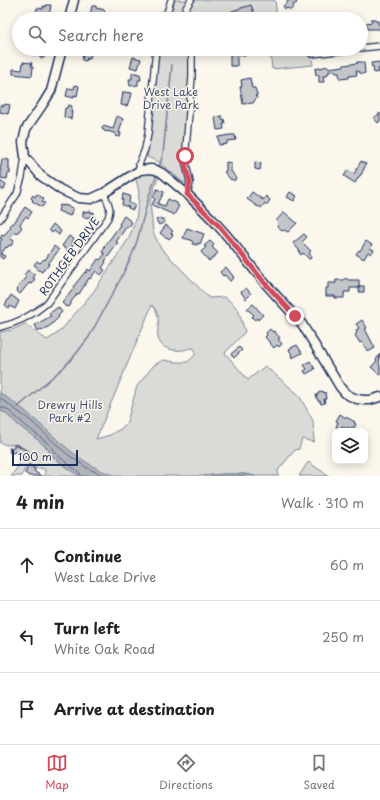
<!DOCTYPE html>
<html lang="en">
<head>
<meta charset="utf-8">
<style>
  :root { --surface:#fff; --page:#f2f2f2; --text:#222; --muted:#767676; --line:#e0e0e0; --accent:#d1495b }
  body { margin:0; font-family:"Playpen Sans",sans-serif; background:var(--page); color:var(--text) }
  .controls { position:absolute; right:12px; bottom:12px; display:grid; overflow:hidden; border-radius:8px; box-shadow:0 2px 10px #0003 }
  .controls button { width:36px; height:36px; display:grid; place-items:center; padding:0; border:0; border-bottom:1px solid var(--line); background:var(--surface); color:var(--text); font:20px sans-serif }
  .scale { position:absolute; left:12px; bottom:10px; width:66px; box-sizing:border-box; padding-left:4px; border:2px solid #1b2f5e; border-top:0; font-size:11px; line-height:14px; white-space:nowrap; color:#1b2f5e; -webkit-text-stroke:3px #fbf7ec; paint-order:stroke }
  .stop { position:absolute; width:12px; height:12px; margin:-9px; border:3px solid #d1495b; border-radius:50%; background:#fff }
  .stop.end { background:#d1495b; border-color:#fff; box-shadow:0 1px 4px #0008 }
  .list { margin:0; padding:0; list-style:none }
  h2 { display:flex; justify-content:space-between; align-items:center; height:52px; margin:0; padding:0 16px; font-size:17px }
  h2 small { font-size:13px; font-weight:400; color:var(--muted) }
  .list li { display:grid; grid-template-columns:26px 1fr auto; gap:12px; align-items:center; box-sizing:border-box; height:72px; padding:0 16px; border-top:1px solid var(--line) }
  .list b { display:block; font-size:15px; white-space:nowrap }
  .list p { margin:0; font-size:13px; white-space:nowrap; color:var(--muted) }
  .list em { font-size:13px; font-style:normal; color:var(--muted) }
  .icon { flex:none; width:22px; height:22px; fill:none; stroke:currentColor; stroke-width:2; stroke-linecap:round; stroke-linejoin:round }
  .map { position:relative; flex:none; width:380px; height:476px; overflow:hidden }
  .search { position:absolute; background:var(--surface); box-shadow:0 2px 10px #0003; left:12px; right:12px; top:12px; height:44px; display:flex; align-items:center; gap:10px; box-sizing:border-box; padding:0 14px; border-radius:22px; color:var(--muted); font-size:15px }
  .sheet { height:268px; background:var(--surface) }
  nav { display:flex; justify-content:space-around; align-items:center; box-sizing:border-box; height:56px; border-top:1px solid var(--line); background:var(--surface); font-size:11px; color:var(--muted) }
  nav a { display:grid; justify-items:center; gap:2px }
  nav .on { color:var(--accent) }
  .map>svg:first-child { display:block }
</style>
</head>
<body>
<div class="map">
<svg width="380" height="476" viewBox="0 0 380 476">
  <rect width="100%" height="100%" fill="#fbf7ec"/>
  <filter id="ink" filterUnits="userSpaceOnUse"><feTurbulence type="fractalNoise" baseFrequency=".025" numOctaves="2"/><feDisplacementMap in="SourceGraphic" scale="8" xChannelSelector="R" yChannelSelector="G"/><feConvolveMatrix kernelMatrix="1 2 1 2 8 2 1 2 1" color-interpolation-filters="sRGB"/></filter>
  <g filter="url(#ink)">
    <!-- green -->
    <path fill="#dadad7" stroke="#7a849a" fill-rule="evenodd" d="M174,0H187L182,13V19H167Z
      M193,0H275L277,19H188C188,11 189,6 193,0Z
      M159,49H189V76L184,142L187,181L184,183L159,162L147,157L153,112Z
      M270,49H311L313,65L272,69Z
      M143,173L153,174L159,177L155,186L150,202L153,232L160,247L209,298L225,297L238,309L245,332L225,353L248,380L265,366L299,395L313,421L314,442L302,439L299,449L295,450L279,469L278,472V476H255L244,474H223L204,476H43L45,473V470L41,468L36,469L29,464L24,470L22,476H11L19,465L20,457L25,460L30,452L16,444L7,445L0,443V411L4,412L22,428L38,440L49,449L50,454L69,470L0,397V332L12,330L25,324L47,340L55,335L62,329L94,291L129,238L136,219L138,205L139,192L135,175ZM152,305C166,320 151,333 162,345C167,350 177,351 183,350C188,349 190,347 195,349V355L188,362H175L163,360L154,365L137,386L127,422L122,428L110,435L96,439Z
      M308,462L329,476H299Z"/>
    <!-- water -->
    <path fill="#afb3bb" stroke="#747e96" d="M0,393C12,401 24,409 34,419C60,441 82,466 116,476H80L71,471L50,454L48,449L38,440L22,428L4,412L0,411Z
      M223,474H244L255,476H204Z"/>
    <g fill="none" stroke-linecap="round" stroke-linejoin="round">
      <!-- shore -->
      <path stroke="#566483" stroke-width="1" d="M0,398L31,421L67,454L87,468L105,476
        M0,407L7,409L25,425L51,446L54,452L68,464L79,472L81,476"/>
      <!-- stream -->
      <path stroke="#747e96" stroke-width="1.5" d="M159,168L163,154L172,65
        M18,407L63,368L76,354L89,337L120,280L132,255L137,241L149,196L157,174"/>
    </g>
    <!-- building -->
    <path fill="#c3c5c9" stroke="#1b2f5e" d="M287,0H295L297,3L293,5L294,7L290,10L288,8L285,9L283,6L288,2Z
      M46,5H51L49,16L37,14V13H36L37,8L43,9V6L46,7Z
      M251,5L254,13L239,19L238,18L235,19L232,11Z
      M92,6H96V8L105,10L104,15L98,13L96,19H92V17L90,16Z
      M371,19H375V21H378V24H380V29H367L366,23L372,22Z
      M33,49H46L44,58H40V56L32,55Z
      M81,49H92L90,59L87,58L86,61L82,60L83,55H81V52H80Z
      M230,49H250L247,55H237V66H230Z
      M133,57L141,59L138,69L130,67Z
      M23,62L32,63L31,66L33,67L32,76L13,74V69L22,70Z
      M357,62H363V63H364L365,73L362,74L356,70L357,75L349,76V78L340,79L339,73H336V71H329V73L327,74V76H323L324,82H319V75H316L315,69L328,66V68L344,66V65L358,63Z
      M380,62V68L378,69L379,72L374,73L373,66L372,67L371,63Z
      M132,73H137V74H140L141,80H138V85L130,86L129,79H132Z
      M250,78L252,88H255L257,95L255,96L257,97L253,103L243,104L240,87L242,86L241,80Z
      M75,85L79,86L77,96L74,95V98L66,96L68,88L74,89Z
      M123,92L132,93L131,98H130V100H129L127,106L121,105Z
      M5,104L10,105L8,114L0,112V105L4,106Z
      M68,105L72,106L71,112H72L71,119L64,117L65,108H67Z
      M380,113V121L378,123L374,118Z
      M117,116L123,119L119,133H121L120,137L115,136L116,134L108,131V132L104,131V130L102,129L103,126L113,129Z
      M222,116V120L224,119L225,124H223L224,129L217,130L215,117Z
      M230,135H235L236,140L227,141V144L219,145L218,137Z
      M2,159L9,160V170H10V174L8,173L7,179L1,178V170H0V167H1Z
      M361,161L366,164L361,175H360L355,183L344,176L348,170L354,174Z
      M226,162L231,163V171L236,178L234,181L232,179L231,180L224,172L226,171Z
      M255,162L261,163L260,170L255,169Z
      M0,181L6,185L4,190L0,188Z
      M157,189L164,192L158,204L165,206L168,199L177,203V205L179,206L174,215L152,205L155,198L153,197Z
      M252,192L263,200L266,196L270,200L267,205L265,203L261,208L259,206L258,207L247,199Z
      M290,192L297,196L294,201L287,197Z
      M37,194L44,199L42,202L45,203L42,207L32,201L33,200L31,198L33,195L35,197Z
      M123,194L130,196L129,203L135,205L133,210L128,208L129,207L122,205L123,199H122Z
      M60,205L64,206V205L73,208L70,216L58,211Z
      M25,207L32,212L28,218L26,216L20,224V225L22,227L17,234L15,232L10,238L14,241L11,246L9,245L7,248L6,247L1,254L5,256L3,259L0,257V242L2,239L0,238L2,235L4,236L6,233L11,227L10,226L12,223L13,224L16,220Z
      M91,211V213L94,212V216L84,218V217H83V212Z
      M284,212L297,223L288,232L284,230L282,231L277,227L278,225L277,224L278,223L276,221Z
      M124,216L132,222L129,227L127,226L116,242L118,243L105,261L106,262L102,268L105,270L101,275L96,271L90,279L89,278L79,294L78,293L71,302V304L69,307L67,306L66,307L62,303L74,288L73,287L85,272L86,273L88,269L90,271L98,259L100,260L105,254L102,252L105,248L104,247L120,225L119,224Z
      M161,218L162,220L164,219L165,222L159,225L156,220Z
      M53,224L61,231L59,235L54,231L52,233L49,230Z
      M166,225L173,231L171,233L173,235L169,239L167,237L166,238L160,233Z
      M187,228L204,234L200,244L197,243V245L193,244V242L191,240L183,238Z
      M304,234L307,237L302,242L311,251L309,253L311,256V258L310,259H309L303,253L301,255L299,252L300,251L293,243Z
      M69,236L74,239L72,242L73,243L72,247L69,251L62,246Z
      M210,241L214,245L212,247L218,253L209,261L201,252L206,247L204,246Z
      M366,241L372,245L370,248L374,250L371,254L368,252L364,259L356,254L359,250L360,251Z
      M54,246L59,250L48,264L49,265L46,268L45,267L42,272L37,269L38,268L34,265L37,261L40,263L44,259L45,260Z
      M226,267L233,276V277L234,278L230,281L225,275L223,276L220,272Z
      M28,270L35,275L33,278L35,279L31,284L29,283L20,294L16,290L17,289V288L26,277L24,275Z
      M346,278L348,280H359V288H350V292H344V298H335V296H326V288H328V283H336V280H343Z
      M359,286H364V292H359Z
      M246,288L251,294L246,299L241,292Z
      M11,295L19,301L15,309L10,306L9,308L5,305Z
      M253,304L263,315L258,320L257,318L255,320L252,317L254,315L247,309Z
      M58,307L62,312L58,316L59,317L51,325L42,331L41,329L38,331L35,325L51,316L49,314Z
      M362,320L367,328L365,329L375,348L368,352L362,342L360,343L355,335L357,333L356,331L359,328L356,324Z
      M270,329L273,332L274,331L280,338L278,339L282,344L279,347L277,345L274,348L265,337L267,335L266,333Z
      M297,345L302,353L292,358L291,355H292L289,349Z
      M239,347L242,350L234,358L231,354Z
      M380,354L379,364L380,365V375L371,367L376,362L377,358Z
      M310,361L315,369L306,374L304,371L307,369L304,365Z
      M323,391L324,393L325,392L326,399H324L325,403L321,404L320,401H318L316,395H318V393Z
      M340,414L346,418V417L355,422L354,423L356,424L354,428L352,427L351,429L348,427L347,429L342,426L340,429L336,427L338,422L336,421Z
      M14,445H17L29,452L25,458L16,452L10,453L9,448L14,447Z
      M29,465L35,469L34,471L41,476H29L25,473Z"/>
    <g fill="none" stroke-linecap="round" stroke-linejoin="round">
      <!-- street casing -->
      <g stroke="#1b2f5e" stroke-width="8">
        <path id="street" d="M165,19L171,0
          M185,19L186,8L191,0
          M361,48L380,46
          M312,54L355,49
          M140,170L139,164L145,149L148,134L156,49
          M187,194L189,187L190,182L185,160L192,77V49
          M0,219L17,194L22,177L25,157
          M0,327C18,323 33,315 47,303L108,218C112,207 108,204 104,193"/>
      </g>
      <!-- secondary casing -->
      <g stroke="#1b2f5e" stroke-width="11">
        <path id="secondary" d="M69,19L74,0
          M62,49L51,91L43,104L26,129L23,142L25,157L41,176L61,190L79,198L91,199L104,193L140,170L151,169L156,170L162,173L187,194L213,220L228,237L264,282L302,324L334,377L340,387L345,393L350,396L357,399L364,400H370L380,397"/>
      </g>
      <!-- street -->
      <use href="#street" stroke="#fbf7ec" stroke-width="5.5"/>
      <!-- secondary -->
      <use href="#secondary" stroke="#fbf7ec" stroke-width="8"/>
    </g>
  </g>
  <g fill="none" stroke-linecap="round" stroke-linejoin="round" filter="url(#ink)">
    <!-- route -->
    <path stroke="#d1495b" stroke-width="5" d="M185,156L186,169L190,182L189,187L187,194L220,227L264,282L295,316"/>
  </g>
  <g text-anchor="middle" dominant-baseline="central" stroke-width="3" stroke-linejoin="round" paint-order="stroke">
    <!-- park labels -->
    <g font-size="11" fill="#415176" stroke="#fbf7ec">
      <text x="171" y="91">West Lake<tspan x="171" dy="13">Drive Park</tspan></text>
      <text x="70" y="404">Drewry Hills<tspan x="70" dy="13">Park #2</tspan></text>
    </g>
    <!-- street labels -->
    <g font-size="11" fill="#1b2f5e" stroke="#fbf7ec">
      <text transform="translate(69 256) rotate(-54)">ROTHGEB DRIVE</text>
    </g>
  </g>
</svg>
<div class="controls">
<button><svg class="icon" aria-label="layers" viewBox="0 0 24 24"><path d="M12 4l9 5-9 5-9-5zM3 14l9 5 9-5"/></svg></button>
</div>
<div class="scale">100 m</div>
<div class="stop" style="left:185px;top:156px"></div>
<div class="stop end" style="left:295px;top:316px"></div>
<div class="search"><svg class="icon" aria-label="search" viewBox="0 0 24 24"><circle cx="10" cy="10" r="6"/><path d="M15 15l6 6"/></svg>Search here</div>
</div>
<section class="sheet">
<h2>4 min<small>Walk · 310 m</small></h2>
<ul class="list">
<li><svg class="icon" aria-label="ahead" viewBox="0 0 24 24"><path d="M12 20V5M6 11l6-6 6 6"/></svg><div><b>Continue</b><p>West Lake Drive</p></div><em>60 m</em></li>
<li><svg class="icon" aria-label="left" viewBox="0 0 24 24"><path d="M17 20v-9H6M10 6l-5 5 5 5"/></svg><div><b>Turn left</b><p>White Oak Road</p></div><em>250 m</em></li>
<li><svg class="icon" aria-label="arrive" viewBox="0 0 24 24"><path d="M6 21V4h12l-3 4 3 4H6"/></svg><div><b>Arrive at destination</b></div></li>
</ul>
</section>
<nav>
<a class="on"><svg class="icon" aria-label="map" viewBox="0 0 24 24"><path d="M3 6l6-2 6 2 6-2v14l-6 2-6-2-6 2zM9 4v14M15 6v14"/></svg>Map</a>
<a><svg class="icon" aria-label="directions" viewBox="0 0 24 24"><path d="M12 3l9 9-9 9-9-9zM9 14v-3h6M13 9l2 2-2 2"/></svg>Directions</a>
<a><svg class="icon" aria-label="saved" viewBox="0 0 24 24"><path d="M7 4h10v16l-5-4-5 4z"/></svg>Saved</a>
</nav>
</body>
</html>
